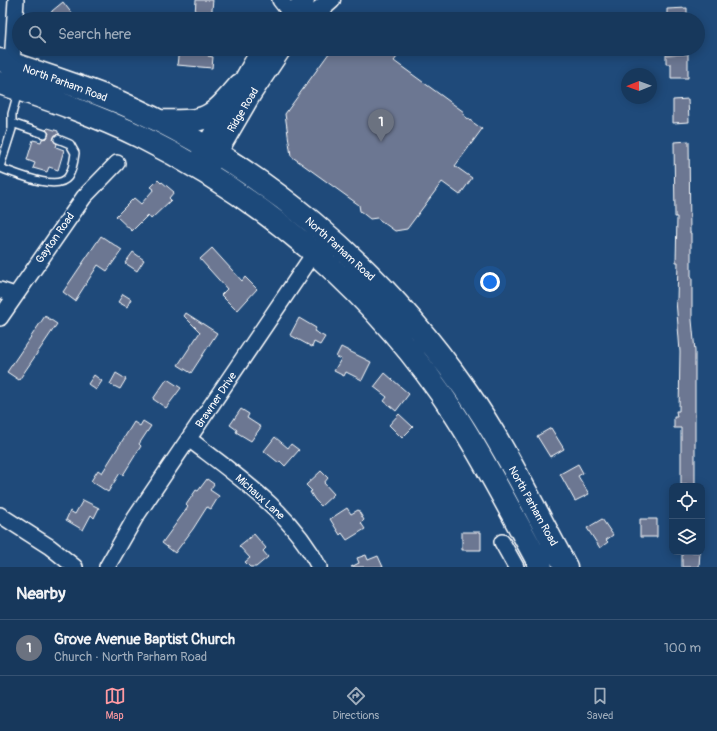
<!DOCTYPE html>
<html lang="en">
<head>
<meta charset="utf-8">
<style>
  :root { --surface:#17385c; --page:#244365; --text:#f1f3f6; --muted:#9eacbb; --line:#365272; --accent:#ff9aa2 }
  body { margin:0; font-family:Pangolin,sans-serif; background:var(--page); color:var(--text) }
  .controls { position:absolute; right:12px; bottom:12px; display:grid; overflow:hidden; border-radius:8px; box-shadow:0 2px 10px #0003 }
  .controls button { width:36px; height:36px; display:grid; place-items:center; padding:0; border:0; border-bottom:1px solid var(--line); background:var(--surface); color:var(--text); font:20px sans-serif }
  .compass { position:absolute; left:621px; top:68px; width:36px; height:36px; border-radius:50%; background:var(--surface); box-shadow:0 2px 10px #0003; rotate:269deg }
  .you { position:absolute; left:490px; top:282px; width:14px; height:14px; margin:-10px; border:3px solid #fff; border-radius:50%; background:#1a73e8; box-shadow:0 0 0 6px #1a73e833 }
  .badge { display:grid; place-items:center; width:26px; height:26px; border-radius:50%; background:var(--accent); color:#fff; font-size:13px; font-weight:700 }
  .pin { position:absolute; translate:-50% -33px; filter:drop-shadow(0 1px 2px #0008) }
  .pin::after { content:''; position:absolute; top:21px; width:14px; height:12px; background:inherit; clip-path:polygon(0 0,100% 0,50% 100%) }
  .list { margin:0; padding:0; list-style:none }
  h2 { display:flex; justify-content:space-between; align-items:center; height:52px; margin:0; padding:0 16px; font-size:17px }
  h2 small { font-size:13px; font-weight:400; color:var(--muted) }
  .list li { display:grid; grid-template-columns:26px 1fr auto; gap:12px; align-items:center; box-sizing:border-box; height:56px; padding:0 16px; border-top:1px solid var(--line) }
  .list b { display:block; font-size:15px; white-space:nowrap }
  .list p { margin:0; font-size:13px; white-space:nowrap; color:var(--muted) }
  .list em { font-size:13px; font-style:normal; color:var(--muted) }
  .icon { flex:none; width:22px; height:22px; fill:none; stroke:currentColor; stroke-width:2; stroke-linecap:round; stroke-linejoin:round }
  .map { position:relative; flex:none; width:717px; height:567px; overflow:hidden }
  .search { position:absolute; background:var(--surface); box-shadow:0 2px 10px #0003; left:12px; right:12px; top:12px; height:44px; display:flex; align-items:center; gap:10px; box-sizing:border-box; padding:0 14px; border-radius:22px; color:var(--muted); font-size:15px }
  .sheet { height:108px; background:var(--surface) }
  nav { display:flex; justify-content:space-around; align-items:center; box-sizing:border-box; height:56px; border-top:1px solid var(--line); background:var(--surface); font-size:11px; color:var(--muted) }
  nav a { display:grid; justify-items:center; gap:2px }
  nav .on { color:var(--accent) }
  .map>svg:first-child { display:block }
</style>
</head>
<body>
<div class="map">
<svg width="717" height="567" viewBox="0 0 717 567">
  <rect width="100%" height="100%" fill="#1f4a7a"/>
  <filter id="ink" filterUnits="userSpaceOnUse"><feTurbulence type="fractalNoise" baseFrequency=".025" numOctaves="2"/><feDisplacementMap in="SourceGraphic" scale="8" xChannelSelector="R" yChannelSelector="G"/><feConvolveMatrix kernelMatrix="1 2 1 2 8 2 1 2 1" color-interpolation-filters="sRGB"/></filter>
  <g filter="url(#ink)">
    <!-- building -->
    <path fill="#6c7792" stroke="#fff" d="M196,0H213L211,19H199V15L195,14Z
      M63,2L76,19H55L51,14L52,11Z
      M687,8V19H667V9Z
      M179,49L209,51L208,56L213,57L212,68L177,65Z
      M332,49H377L382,53L385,49H403L394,61L464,112L463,115L482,129L455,166L472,178L460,195L442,182L407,229L395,231L377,218L370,219L360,211L359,205L291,156L285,114Z
      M688,54V78H671V64H666V55Z
      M688,99L689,122L673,123V100Z
      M48,128L58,131V133L60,134L55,135L53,140L57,144L56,147L64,150L58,170L49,167L47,172L33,168L35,163L27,160L33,140L41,142L42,139L47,138L49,133L46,130Z
      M689,141L690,233H691V277H692V320L695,351V485H681V428H674V417H677L676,411H679L680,352L676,300H677L678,262H676L677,217H675L674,142Z
      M158,180L161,183L162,182L174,192L169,198L171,200L151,219L148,215L132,231L116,216L134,198L141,204L154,189L151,187Z
      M101,236L122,250L107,271L98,265L75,301L63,292Z
      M212,248L242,281L245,277L257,289L237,311L221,295L227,289L200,259Z
      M133,252L144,260L137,271L125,263Z
      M123,294L131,299L127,307L118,302Z
      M186,313L217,333L191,373L178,365L200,332L184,316Z
      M45,316L57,324L19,380L7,372Z
      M299,318L316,328L314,331L325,337L320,345L314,342L312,347L290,335Z
      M341,347L371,362L362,380L346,372L344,376L334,371L341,359L336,357Z
      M116,373L126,379L120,389L110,384Z
      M385,373L409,394L396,411L384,401L387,397L374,387Z
      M94,375L102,381L96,390L88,384Z
      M167,379L181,388L166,408L153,399Z
      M241,409L249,414L247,418L261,427L251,441L236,432L237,430L230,425Z
      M399,414L413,427L402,438L389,425Z
      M143,421L151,426L139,444L141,446L123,475L120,473L108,492L91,481L98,470L102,473L134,422L140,426Z
      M551,428L564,449L550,457L537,436Z
      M275,437L288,448L291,444L299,450L285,466L280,461L279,463L264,451Z
      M578,464L583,473L578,476L589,494L575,501L560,474Z
      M321,471L328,478L324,483L334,494L321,506L315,500L310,492L312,491L306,485Z
      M207,479L214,484L210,490L219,496L211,509L207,507L193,529L175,553L162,543L188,507L186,505L196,490L198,491Z
      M83,500L99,508L94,518L91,515L83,530L66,520L70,511L75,514Z
      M347,508L351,514L358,510L364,520L361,523L365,529L347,540L342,533L340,535L330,519Z
      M602,519L613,535L606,540L608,542L600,548L587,528Z
      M640,519H657V537H640Z
      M462,532H481V550H462Z
      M254,534L266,548L263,551L268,557L256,567H250L245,562L250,558L239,546Z
      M682,552H700L699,567H682Z
      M366,555L368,560L378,556L383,567H351L359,563L357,558Z"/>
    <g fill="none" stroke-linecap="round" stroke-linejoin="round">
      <!-- service casing -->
      <g stroke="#fff" stroke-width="10">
        <path id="service" d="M12,123L44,134
          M0,167L12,129V114L18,92
          M0,168C15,173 57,192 68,177C73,170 74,161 75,153L70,144L58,139"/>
      </g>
      <!-- minor casing -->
      <g stroke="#fff" stroke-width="18">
        <path id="minor" d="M280,0L295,19
          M12,64L16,0
          M0,290L15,295
          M0,318L84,197L117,163
          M189,439C237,476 291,512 319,567
          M0,515L50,547L75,567
          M502,542L516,567
          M107,567L135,518L319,246"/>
      </g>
      <!-- tertiary casing -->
      <g stroke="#fff" stroke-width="21">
        <path id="tertiary" d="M286,19L305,0
          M309,19L331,0
          M199,158L261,49
          M210,166L252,94L282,49"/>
      </g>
      <!-- trunk casing -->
      <g stroke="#fff" stroke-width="25">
        <path id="trunk" d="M0,60C40,73 80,86 119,102C258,163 378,264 465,389C504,444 533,507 566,567
          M0,83C48,99 96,115 141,137C268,200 379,297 456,416C487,464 513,516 541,567
          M161,121C207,122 210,120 240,85"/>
      </g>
      <!-- service -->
      <use href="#service" stroke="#1f4a7a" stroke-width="7"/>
      <!-- minor -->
      <use href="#minor" stroke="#1f4a7a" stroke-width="15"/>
      <!-- tertiary -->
      <use href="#tertiary" stroke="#1f4a7a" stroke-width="18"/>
      <!-- trunk -->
      <use href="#trunk" stroke="#1f4a7a" stroke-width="22"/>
    </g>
  </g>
  <g text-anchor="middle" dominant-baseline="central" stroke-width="3.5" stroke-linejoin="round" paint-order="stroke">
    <!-- street labels -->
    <g font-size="11" fill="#fff" stroke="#1f4a7a">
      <text transform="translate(65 83) rotate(20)">North Parham Road</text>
      <text transform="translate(243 110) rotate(-59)">Ridge Road</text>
      <text transform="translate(55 238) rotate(-55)">Gayton Road</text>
      <text transform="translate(340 249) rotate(42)">North Parham Road</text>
      <text transform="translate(216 400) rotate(-56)">Brawner Drive</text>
      <text transform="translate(260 497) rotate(42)">Michaux Lane</text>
      <text transform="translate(533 506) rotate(61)">North Parham Road</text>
    </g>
  </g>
</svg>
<div class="controls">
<button><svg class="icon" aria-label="locate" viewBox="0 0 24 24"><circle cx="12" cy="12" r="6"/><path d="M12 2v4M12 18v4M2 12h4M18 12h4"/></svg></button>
<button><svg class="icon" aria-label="layers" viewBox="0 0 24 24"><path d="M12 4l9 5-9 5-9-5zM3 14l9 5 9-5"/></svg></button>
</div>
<svg class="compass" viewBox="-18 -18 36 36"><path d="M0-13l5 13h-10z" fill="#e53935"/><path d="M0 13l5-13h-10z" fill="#9eacbb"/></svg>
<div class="you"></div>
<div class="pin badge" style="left:381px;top:142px;background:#6b7280">1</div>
<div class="search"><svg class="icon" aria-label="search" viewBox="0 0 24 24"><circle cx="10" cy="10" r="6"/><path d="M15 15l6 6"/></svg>Search here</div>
</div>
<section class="sheet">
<h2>Nearby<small></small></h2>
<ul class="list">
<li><span class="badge" style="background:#6b7280">1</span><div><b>Grove Avenue Baptist Church</b><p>Church · North Parham Road</p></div><em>100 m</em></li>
</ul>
</section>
<nav>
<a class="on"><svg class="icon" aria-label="map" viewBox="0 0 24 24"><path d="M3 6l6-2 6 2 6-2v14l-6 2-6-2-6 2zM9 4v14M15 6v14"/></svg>Map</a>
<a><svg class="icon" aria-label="directions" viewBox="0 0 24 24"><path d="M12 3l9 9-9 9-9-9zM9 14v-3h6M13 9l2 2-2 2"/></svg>Directions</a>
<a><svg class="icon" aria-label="saved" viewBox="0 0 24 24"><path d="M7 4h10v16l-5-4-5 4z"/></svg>Saved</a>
</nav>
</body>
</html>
